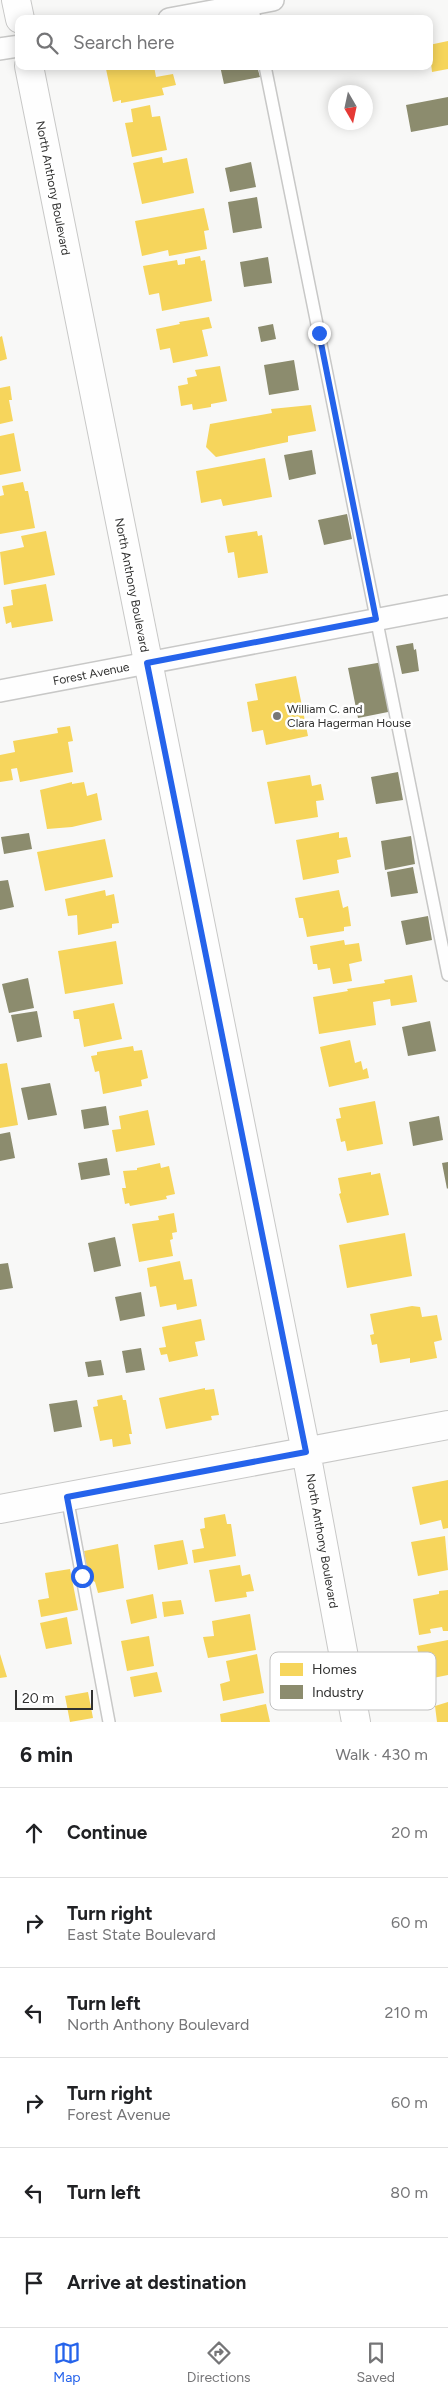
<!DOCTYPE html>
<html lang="en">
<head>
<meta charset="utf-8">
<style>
  :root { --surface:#fff; --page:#f2f2f2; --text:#202124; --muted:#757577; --line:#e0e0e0; --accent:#2563eb }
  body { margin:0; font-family:Figtree,sans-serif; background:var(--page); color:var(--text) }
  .compass { position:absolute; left:328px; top:85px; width:45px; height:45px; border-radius:50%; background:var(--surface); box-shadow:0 2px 12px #0003; rotate:171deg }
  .scale { position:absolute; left:15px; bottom:12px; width:78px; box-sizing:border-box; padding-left:5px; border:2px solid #313130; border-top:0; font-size:14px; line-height:18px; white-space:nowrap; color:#313130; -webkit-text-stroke:4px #fff; paint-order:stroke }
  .stop { position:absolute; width:15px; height:15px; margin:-11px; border:4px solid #2563eb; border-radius:50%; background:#fff }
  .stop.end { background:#2563eb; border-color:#fff; box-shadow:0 1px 5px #0008 }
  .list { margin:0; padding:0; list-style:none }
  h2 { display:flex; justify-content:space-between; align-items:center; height:65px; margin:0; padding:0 20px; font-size:21px }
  h2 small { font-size:16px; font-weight:400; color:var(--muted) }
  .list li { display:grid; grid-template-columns:32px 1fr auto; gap:15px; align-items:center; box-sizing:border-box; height:90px; padding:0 20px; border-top:1px solid var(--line) }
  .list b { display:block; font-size:19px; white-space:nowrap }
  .list p { margin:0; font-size:16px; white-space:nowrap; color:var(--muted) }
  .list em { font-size:16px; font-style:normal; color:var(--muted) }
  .icon { flex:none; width:28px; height:28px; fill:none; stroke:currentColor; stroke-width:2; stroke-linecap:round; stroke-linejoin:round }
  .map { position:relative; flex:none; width:448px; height:1722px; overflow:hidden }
  .search { position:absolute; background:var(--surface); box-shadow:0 2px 12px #0003; left:15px; right:15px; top:15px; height:55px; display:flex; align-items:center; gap:12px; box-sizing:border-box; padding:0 18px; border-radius:10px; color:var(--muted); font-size:19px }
  .sheet { height:605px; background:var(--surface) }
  nav { display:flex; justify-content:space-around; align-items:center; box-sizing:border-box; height:70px; border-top:1px solid var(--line); background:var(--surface); font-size:14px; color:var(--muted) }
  nav a { display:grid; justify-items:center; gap:2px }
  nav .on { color:var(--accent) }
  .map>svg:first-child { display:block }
</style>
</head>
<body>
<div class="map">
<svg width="448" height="1722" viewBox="0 0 448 1722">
  <rect width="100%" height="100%" fill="#f8f8f7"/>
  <!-- homes -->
  <path fill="#f6d55c" d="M448,41V69L432,72L429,45Z
    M113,66H154L156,77L173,74L176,85L162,88L164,95L121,103V100L113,102L106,69Z
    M150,105L152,117L160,116L167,150L132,157L125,123L133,122L131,109Z
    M162,157L163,163L187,158L194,193L142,204L133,163Z
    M204,208L209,230L204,231L207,249L169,256L168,250L142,256L135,221Z
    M200,256L201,261L205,260L212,301L162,311L159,293L149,295L143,266L177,260L178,265L185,264V259Z
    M209,317L212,328L202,330L208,356L173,363L170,348L160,350L156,329L180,324L179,322Z
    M2,336L7,359L0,361V337Z
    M220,366L227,401L211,404V407L193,410L192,404L181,406L178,386L188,384L187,378L197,376L195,370Z
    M10,386L12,400H9L13,421L0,424V388Z
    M311,405L316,431L288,436V442L216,457L206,447L210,424L272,413L271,409Z
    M14,433L21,471L0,475V436Z
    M265,458L272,497L223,506L221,499L201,503L196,471Z
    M23,482L25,491H28L35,528L0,534V496L4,495L2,486Z
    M46,531L55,575L4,585L0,552L24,547L21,536Z
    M257,531L258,536L262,535L268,573L238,578L234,552L228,553L225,536Z
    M46,584L53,621L12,628L11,622L6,624L3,607L13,605L11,590Z
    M296,676L308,736L266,745L263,730L252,732L247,702L258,700L255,684Z
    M70,726L73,741L68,742L73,772L20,782L17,768L11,769L13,780L0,782V755L15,752L13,741L58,733L57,728Z
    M310,775L312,786L321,784L324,800L316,801L318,817L275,824L267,782Z
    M72,782V784L84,782L87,796L97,793L102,820L72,827L47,829L40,790Z
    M339,832V838L347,837L351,857L337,860L339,873L303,880L296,840Z
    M105,839L113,877L45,891L37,852Z
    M105,890L106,896L114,894L119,923L112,924V928L78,935L77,915L68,916L65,899Z
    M339,890L343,908L348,906L351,926L344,927V931L307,937L303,918H299L295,898Z
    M344,940L345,945L359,943L362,961L349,964L352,981L333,984L330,968L318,970L317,964H313L310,946Z
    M116,941L123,984L65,994L58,951Z
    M412,975L417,1002L391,1006L390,999L373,1002L376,1025L319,1034L313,997L348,991L347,989L385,983L384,980Z
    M114,1003L122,1039L84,1047L79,1019H74L73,1011Z
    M350,1040L355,1063L361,1061L363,1070L367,1068L369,1078L329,1087L320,1047Z
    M133,1046L134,1051L142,1050L148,1078L141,1080L142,1086L103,1094L99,1071L95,1072L91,1056L97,1055V1052Z
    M7,1063L18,1125L0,1128V1064Z
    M375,1101L383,1144L347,1151L345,1141L341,1142L336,1119L341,1118L339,1108Z
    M148,1110L155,1145L116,1152L112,1130L121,1129L119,1116Z
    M160,1163L161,1168L169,1166L175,1194L166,1196L167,1199L130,1206L129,1203L125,1204L122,1188H126L123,1171L137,1170V1168Z
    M371,1172V1175L380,1173L389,1215L347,1223L339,1194L341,1193L338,1178Z
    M174,1213L177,1232L172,1233L173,1239L170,1240L173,1256L139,1262L132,1224L159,1220L158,1216Z
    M405,1233L412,1276L347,1288L339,1245Z
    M180,1261L184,1280L192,1279L197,1306L177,1310L176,1304L160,1307L156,1286L150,1287L147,1268Z
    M412,1306L420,1307L422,1317L437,1315L442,1340L434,1342L437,1358L410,1363V1358L380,1363L377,1344L372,1345L370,1335L374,1334L370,1314Z
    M201,1319L205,1340L195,1342L198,1356L169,1362L167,1354L161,1355L159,1348L166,1347L162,1327Z
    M205,1388V1390L214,1389L219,1415L211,1416L212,1420L166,1429L159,1398Z
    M122,1395L123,1400H126L132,1434H129L131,1444L113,1447L112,1439L100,1441L93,1407L98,1406L97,1400Z
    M448,1480V1528L443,1529L441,1520L420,1525L412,1487Z
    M225,1514L227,1524H231L236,1556L194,1563L192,1550L204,1548L200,1529L205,1528L204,1518Z
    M445,1536L448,1570L418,1576L411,1542Z
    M183,1540L188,1564L158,1570L154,1545Z
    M118,1544L124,1588L98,1593L95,1582L89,1579L84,1551Z
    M240,1565L242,1576L250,1574L254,1591L246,1592L247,1597L215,1602L209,1570Z
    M70,1569L78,1610L41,1617L38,1600L49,1598L45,1573Z
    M448,1590V1631H443L442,1627L430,1629L431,1633L419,1635L413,1599L439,1594V1591Z
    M153,1594L157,1618L131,1624L126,1600Z
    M181,1600L184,1614L164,1617L162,1602Z
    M250,1614L256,1650L208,1658L203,1637L214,1636L212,1621Z
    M67,1617L72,1644L46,1649L40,1623Z
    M149,1636L154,1666L127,1671L121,1641Z
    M448,1640V1675L423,1680L417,1646Z
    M0,1654L7,1677L0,1678Z
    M257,1654L264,1693L223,1701L220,1684L230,1681L226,1661Z
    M157,1672L162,1692L134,1697L130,1677Z
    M88,1692L93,1718L70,1722L65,1696Z
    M448,1702V1722H437L435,1706Z
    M266,1704L270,1722H221L220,1714Z"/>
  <!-- industry -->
  <path fill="#8c8c6e" d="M220,66H257L260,77L224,84Z
    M448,97V125L411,132L406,105Z
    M251,162L256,187L230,192L225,168Z
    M257,197L262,228L233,233L228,202Z
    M268,257L272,283L244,287L240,262Z
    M273,324L276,339L261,342L258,327Z
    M294,360L299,390L269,395L264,365Z
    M312,450L316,474L289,480L284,455Z
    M347,514L352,539L324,545L318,520Z
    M413,643L414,650L416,649L419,671L402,674L396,646Z
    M383,662L393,711L358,718L348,668Z
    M398,772L403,800L376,804L371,777Z
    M29,833L32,849L4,854L1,837Z
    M411,836L415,864L385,870L381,841Z
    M413,867L418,893L391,897L387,872Z
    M8,880L14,907L0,910V881Z
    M428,916L432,940L406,945L401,921Z
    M28,978L34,1008L9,1013L2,984Z
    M37,1011L42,1037L17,1042L11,1015Z
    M430,1021L436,1051L408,1056L402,1027Z
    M50,1083L57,1115L28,1120L21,1088Z
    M106,1106L109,1125L84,1129L81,1110Z
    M439,1116L443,1140L413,1146L409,1122Z
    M10,1132L15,1158L0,1161V1134Z
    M107,1158L110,1175L81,1180L78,1163Z
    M448,1162V1188L447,1189L442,1163Z
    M115,1237L121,1266L94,1272L88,1243Z
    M8,1263L13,1288L0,1290V1264Z
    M141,1292L145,1316L120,1321L115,1297Z
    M141,1348L145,1370L126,1373L122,1351Z
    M101,1360L104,1375L88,1377L85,1362Z
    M77,1400L82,1427L54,1432L49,1404Z"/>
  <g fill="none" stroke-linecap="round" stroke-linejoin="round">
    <!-- service casing -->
    <g stroke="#c8c8c7" stroke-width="14">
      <path id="service" d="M251,0L255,19
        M265,66L448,975
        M67,1497L109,1722"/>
    </g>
    <!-- minor casing -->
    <g stroke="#c8c8c7" stroke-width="24">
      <path id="minor" d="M169,19L273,0
        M0,49L19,46
        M0,691L448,606"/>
    </g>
    <!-- primary casing -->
    <g stroke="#c8c8c7" stroke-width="30">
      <path id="primary" d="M16,0L20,19
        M29,66L306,1452L356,1722
        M0,1509L448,1425"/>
    </g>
    <!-- service -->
    <use href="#service" stroke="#fefefe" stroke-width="11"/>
    <!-- minor -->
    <use href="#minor" stroke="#fefefe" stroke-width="21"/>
    <!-- primary -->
    <use href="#primary" stroke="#fefefe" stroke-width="28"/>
  </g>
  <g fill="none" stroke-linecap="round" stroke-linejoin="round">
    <!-- route -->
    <path stroke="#2563eb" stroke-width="6" d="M82,1576L67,1497L306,1452L147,663L376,619L319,333"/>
  </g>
  <!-- markers -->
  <circle fill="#777776" stroke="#fff" stroke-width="2" cx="277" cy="716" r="5"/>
  <g text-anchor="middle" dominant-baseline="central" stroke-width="5" stroke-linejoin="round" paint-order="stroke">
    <!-- street labels -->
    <g font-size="12" fill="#313130" stroke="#fff">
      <text transform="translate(53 188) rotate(79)">North Anthony Boulevard</text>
      <text transform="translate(132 585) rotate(79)">North Anthony Boulevard</text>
      <text transform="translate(91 674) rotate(-11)">Forest Avenue</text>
      <text transform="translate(322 1541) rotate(80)">North Anthony Boulevard</text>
    </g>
    <!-- poi labels -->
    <g font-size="12" fill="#313130" stroke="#fff" text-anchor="start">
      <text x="287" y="709">William C. and<tspan x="287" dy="14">Clara Hagerman House</tspan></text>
    </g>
  </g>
  <!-- legend -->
  <rect x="270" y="1652" width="166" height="58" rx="8" fill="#fff" stroke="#c1c1c1" stroke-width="1"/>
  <rect x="280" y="1663" width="23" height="13" fill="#f6d55c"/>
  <rect x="280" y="1685" width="23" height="14" fill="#8c8c6e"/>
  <g font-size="14" fill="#313130">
    <text x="312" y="1674">Homes</text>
    <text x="312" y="1697">Industry</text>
  </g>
</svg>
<svg class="compass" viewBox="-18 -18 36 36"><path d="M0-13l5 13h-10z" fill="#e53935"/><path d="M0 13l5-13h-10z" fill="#757577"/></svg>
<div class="scale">20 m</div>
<div class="stop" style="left:82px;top:1576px"></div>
<div class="stop end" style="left:319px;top:333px"></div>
<div class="search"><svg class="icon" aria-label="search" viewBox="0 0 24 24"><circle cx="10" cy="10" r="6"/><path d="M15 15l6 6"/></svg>Search here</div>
</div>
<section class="sheet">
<h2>6 min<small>Walk · 430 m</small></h2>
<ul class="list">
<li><svg class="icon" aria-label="ahead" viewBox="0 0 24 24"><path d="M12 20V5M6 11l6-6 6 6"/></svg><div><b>Continue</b></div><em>20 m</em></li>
<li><svg class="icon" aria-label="right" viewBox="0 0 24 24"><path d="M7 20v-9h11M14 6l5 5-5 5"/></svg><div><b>Turn right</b><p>East State Boulevard</p></div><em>60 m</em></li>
<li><svg class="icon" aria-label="left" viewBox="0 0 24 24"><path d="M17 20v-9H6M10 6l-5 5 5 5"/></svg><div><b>Turn left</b><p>North Anthony Boulevard</p></div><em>210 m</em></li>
<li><svg class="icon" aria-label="right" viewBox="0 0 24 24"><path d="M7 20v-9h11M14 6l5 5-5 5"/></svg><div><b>Turn right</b><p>Forest Avenue</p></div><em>60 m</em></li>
<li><svg class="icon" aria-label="left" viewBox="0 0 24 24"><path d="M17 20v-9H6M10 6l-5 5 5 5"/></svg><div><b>Turn left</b></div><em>80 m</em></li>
<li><svg class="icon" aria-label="arrive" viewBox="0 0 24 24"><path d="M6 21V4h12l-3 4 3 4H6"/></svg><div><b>Arrive at destination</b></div></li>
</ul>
</section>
<nav>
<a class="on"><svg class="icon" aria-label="map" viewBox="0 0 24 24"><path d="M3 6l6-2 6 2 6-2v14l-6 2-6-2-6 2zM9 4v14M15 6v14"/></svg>Map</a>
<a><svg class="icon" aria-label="directions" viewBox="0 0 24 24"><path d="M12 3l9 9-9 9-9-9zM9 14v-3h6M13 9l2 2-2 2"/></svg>Directions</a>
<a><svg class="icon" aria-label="saved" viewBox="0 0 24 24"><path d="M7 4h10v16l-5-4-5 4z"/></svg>Saved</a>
</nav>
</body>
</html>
